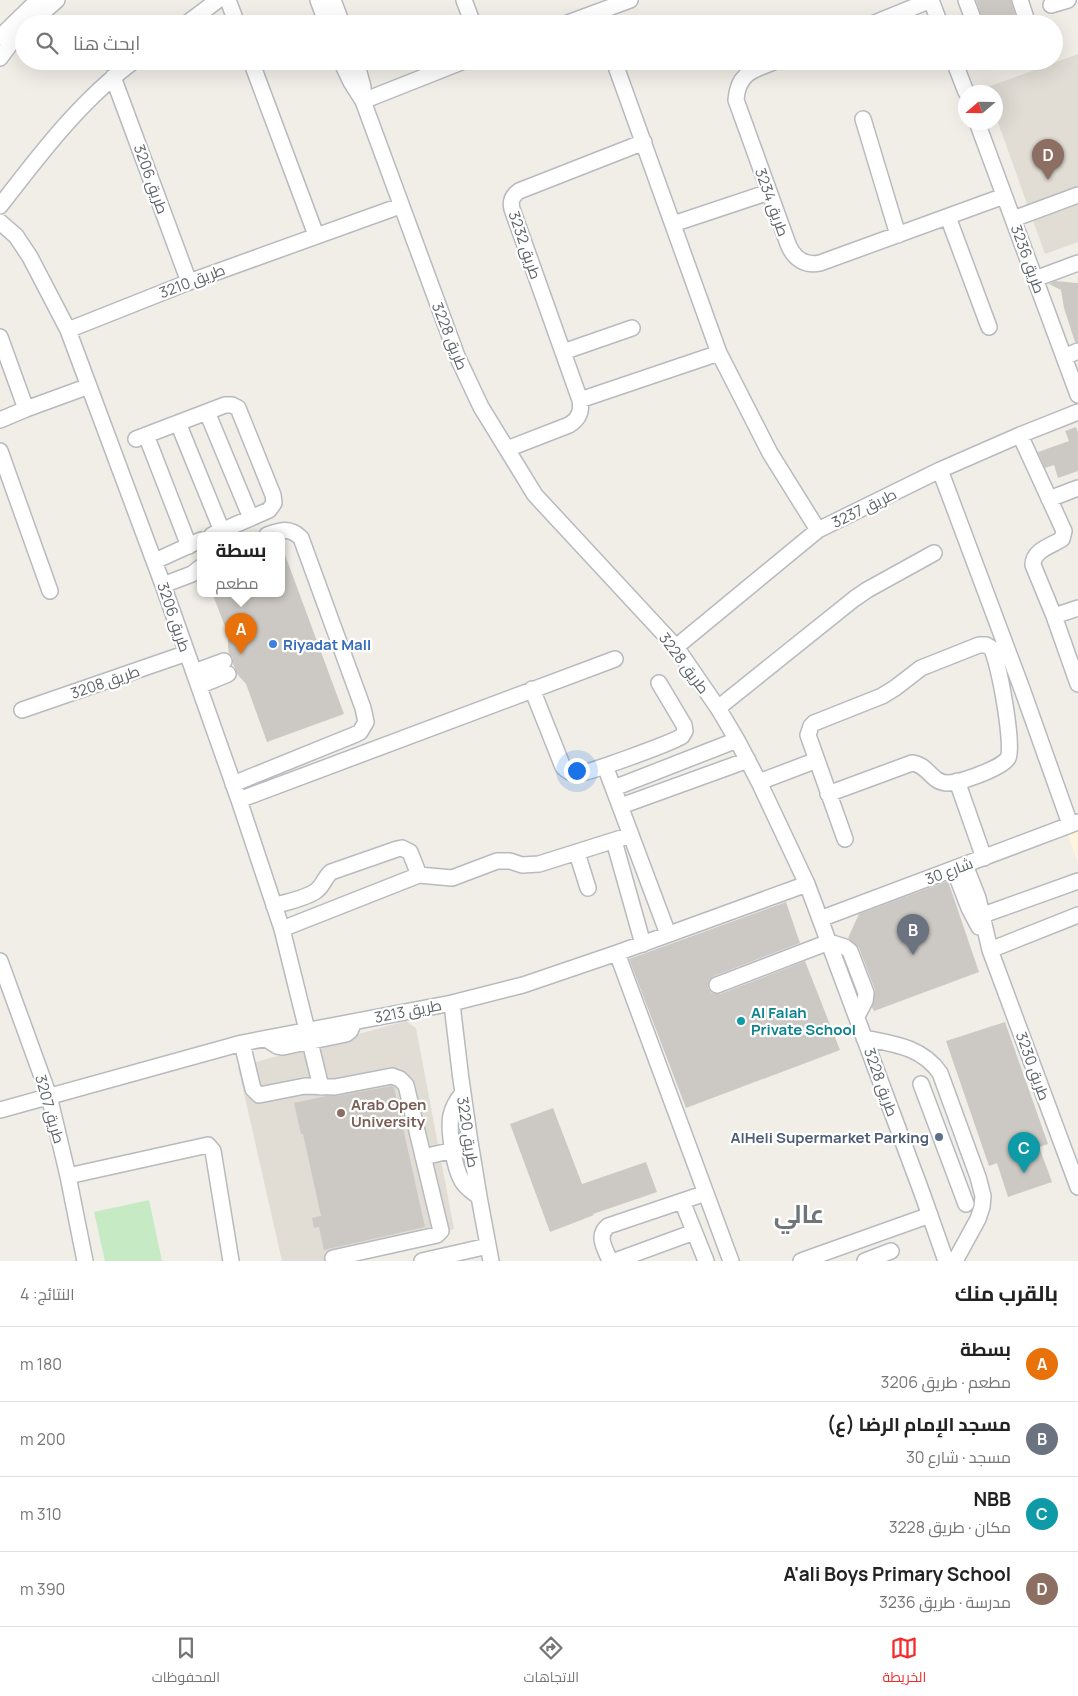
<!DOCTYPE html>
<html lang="ar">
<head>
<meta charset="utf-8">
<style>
  :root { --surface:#fff; --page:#f2f2f2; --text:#222; --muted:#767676; --line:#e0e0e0; --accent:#f32c2c }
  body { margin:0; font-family:Manrope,Cairo,sans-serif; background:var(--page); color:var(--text); direction:rtl }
  .compass { position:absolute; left:958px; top:85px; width:45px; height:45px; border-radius:50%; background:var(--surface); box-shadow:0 5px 20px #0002; rotate:250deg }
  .you { position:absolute; left:576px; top:770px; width:18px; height:18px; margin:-12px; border:4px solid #fff; border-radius:50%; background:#1a73e8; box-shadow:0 0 0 8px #1a73e833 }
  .badge { display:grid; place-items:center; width:32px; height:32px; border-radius:50%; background:var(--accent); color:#fff; font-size:16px; font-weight:700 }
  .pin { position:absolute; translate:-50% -41px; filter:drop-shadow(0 1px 2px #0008) }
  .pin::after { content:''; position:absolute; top:26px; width:18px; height:15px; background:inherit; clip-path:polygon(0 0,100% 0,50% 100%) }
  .popup { position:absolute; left:197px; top:532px; width:88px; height:65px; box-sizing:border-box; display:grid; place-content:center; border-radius:8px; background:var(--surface); filter:drop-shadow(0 1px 4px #0005); font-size:16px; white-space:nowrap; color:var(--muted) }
  .popup b { font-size:19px; color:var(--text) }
  .popup::after { content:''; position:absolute; left:50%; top:100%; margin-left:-10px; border:10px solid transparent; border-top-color:var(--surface) }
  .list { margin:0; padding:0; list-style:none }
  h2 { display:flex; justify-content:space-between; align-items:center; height:65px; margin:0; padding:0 20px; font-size:21px }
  h2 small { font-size:16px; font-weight:400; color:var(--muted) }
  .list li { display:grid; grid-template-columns:32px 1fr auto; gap:15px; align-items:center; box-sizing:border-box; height:75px; padding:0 20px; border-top:1px solid var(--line) }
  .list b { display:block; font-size:19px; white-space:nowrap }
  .list p { margin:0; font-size:16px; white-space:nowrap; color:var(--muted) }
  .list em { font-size:16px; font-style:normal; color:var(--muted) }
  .icon { flex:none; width:28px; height:28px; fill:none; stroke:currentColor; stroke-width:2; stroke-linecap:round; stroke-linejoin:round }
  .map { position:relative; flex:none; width:1078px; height:1261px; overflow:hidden; direction:ltr }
  .search { position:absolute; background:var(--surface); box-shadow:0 5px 20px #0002; left:15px; right:15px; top:15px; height:55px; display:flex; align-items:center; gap:12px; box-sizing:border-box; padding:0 18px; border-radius:28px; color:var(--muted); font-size:19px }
  .sheet { height:365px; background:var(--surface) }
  nav { display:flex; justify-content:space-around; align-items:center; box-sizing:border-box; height:70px; border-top:1px solid var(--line); background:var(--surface); font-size:14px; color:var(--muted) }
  nav a { display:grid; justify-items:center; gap:2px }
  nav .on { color:var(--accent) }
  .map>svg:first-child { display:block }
</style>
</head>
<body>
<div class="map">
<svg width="1078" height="1261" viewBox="0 0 1078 1261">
  <rect width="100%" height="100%" fill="#f1eee7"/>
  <!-- commercial -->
  <path fill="#fff5df" d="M1078,831V863L1068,835Z"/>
  <!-- education -->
  <path fill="#e1ddd5" d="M1078,54V242L1045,254L996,117V92H987L985,88Z
    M406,1021L416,1028L454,1229L327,1261H282L238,1067Z"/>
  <!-- green -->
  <path fill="#c6eac3" d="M149,1200L162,1261H105L94,1212Z"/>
  <!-- building -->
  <path fill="#ccc9c4" d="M976,0H1011L1017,21L1008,24H984Z
    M1055,281L1078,283V342H1075L1064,308L1061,290L1049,284Z
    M1076,427L1078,433V471L1058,478L1054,465L1045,468L1038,452L1069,441L1065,431Z
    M281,544L344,714L267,742L246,684L238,675L233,664V658L229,653L228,647V634L212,593H281Z
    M948,881L979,972L874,1011L872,1007L875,990L859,948L848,938L859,914Z
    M786,902L800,943L714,976L709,980L708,988L712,993L720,994L805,961L840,1050L686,1108L629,959Z
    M1005,1022L1048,1144L1039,1147L1052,1182L1008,1197L997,1163L989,1166L946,1041Z
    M391,1086L394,1087L425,1227L324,1250L319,1227L314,1228L312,1218L321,1216L303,1134H301L294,1103L326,1096H337Z
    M553,1108L582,1184L646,1162L657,1192L593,1214L594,1215L550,1232L510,1124Z"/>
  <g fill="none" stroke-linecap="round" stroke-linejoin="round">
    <!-- minor casing -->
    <g stroke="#b7babe" stroke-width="18">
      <path id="minor" d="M228,0L237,24
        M318,0L327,24
        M333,0L342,24
        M464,0L473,24
        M931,0L940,24
        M966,0L975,24
        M1020,0L1028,24
        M1051,5L1068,0
        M30,24L57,0
        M186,24L218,0
        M565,24L630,0
        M872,24L931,0
        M0,37L38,0
        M0,58L17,35L24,30
        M251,61L316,235
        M341,61L351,82L363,101L457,356L481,407L535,495L676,647L718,708L737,740L759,782L807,884L922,1193L946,1261
        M356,61L363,87V100
        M614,61L719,353L770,453L818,530
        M776,61C754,70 738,72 736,100L788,244C794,259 805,266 820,263L1004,196
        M954,61L966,92
        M113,77L189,282
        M363,101L464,61
        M863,119L898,235
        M977,122L1078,395
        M0,206C40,154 81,100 134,61
        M948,217L989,327
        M1013,219L1078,195
        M0,222L16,236L30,257L68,330L163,585L239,800L282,929L307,1030
        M673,224L769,192
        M1035,279L1078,263
        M68,330L189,282L400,206
        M0,337L26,409
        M563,352L632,328
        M1064,357L1078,351
        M580,400L719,353
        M207,412L251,518
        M0,420L26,409L89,386
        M178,423L222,531
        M146,435L189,546
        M1020,435L1064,531L1062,539C1051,546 1033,550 1033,565L1054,616L1078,684
        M136,439L225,405H232L238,408L273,495L274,503L269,510L212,535
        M507,449L569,425C579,419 582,411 580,400L512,209C510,201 512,196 519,191L644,142
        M0,451L50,591
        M940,470L1022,689L1070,824
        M1049,499L1078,488
        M155,561L201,540
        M163,585L192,574L201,567
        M1054,616L1078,608
        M676,647L818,530L940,470L1020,435L1078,412
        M194,672L224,661
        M199,686L228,674
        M532,689L563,767C566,770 571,774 576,774C584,775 674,742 682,736L685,731L684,725L659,683
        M718,708L854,599L867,590L934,553
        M22,710L187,653
        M605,766L668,934
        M957,781L984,858
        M759,782L817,760
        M233,784L354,735L360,732L366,722L363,708L301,538C290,527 281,530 267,535
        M614,788L737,740
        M828,794L912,763C929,765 931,783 948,783C960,783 1002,768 1008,758C1014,746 999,661 991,648L986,645H979L921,668L895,688L882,696L814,723L811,726L808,735L845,839
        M239,800L615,659
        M621,806L748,760
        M614,841L643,944
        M577,853L588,888
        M965,865L978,898L990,950L1078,1187
        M954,869L969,908L979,927
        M274,906C286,902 307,898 316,891C323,886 325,877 331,872L397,849L402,848L410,852L419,875
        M983,915L1078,881
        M820,919L1078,822
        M282,929L419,875L452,878L497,861H510L522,865L539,864L631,835
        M990,950L1078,915
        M617,953L731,1261
        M0,961L49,1096L68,1176L85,1261
        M717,985L829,942L845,947L850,951L866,993L865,1001L857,1016
        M452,1003C461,1090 474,1175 491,1261
        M864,1038C894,1044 922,1047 940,1073L978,1177L983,1196L982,1207L978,1219L955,1261
        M266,1039L277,1046L283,1047L346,1034L350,1031L354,1022
        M310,1042L321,1087
        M242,1043L253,1089L259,1095L305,1086L335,1087L392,1076L400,1079L406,1085L441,1231L437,1235L333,1258
        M921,1084L966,1204
        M462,1094C457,1100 453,1107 451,1115C448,1131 454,1167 462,1181C466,1188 473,1192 479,1197
        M0,1110L242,1043L452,1003L523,985L617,953L807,884
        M423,1157L454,1150
        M68,1176L208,1145L213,1151L231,1261
        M682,1201L706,1261
        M422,1261L488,1246
        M610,1261C605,1248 596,1236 608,1226L706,1193
        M615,1261L694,1232
        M801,1261L930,1215
        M865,1261L891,1251"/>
    </g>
    <!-- minor -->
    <use href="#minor" stroke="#fff" stroke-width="15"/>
  </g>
  <!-- markers -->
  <circle fill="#3f7fe0" stroke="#fff" stroke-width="2" cx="273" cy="644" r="5"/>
  <circle fill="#0f9aa8" stroke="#fff" stroke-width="2" cx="741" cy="1021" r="5"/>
  <circle fill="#8d6e63" stroke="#fff" stroke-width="2" cx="341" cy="1113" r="5"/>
  <circle fill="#5c6f8a" stroke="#fff" stroke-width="2" cx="939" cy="1137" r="5"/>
  <g text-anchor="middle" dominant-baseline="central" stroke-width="4.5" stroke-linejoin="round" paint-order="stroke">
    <!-- street labels -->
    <g font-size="15" fill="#5e6468" stroke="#fff">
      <text transform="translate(151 179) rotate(70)">طريق 3206</text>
      <text transform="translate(772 202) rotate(70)">طريق 3234</text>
      <text transform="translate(525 245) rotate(71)">طريق 3232</text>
      <text transform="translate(1028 259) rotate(70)">طريق 3236</text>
      <text transform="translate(192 281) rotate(-21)">طريق 3210</text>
      <text transform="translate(450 336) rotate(68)">طريق 3228</text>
      <text transform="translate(864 508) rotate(-26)">طريق 3237</text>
      <text transform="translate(174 617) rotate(71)">طريق 3206</text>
      <text transform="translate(684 663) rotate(53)">طريق 3228</text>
      <text transform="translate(105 682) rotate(-19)">طريق 3208</text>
      <text transform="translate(949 871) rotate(-21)">شارع 30</text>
      <text transform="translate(408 1011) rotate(-11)">طريق 3213</text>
      <text transform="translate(1033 1066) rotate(70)">طريق 3230</text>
      <text transform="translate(881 1082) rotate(70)">طريق 3228</text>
      <text transform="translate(50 1109) rotate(74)">طريق 3207</text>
      <text transform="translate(468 1132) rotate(81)">طريق 3220</text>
    </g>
    <!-- shop labels -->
    <g font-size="15" font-weight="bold" fill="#366cbe" stroke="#fff" text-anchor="start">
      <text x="283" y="644">Riyadat Mall</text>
    </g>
    <!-- culture labels -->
    <g font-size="15" font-weight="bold" fill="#0d838f" stroke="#fff" text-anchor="start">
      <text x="751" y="1012">Al Falah<tspan x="751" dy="17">Private School</tspan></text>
    </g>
    <!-- education labels -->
    <g font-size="15" font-weight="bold" fill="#785e54" stroke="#fff" text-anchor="start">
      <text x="351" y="1104">Arab Open<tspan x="351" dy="17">University</tspan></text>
    </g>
    <!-- service labels -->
    <g font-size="15" font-weight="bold" fill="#4e5e75" stroke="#fff" text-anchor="end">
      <text x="929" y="1137">AlHeli Supermarket Parking</text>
    </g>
    <!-- town labels -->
    <g font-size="25" font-weight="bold" fill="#6f767a" stroke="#fff">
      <text x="799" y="1213">عالي</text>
    </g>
  </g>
</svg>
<svg class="compass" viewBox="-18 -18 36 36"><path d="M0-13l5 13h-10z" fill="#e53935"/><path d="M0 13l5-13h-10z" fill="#767676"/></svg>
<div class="you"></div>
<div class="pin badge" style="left:241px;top:654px;background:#e8710a">A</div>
<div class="popup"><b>بسطة</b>مطعم</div>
<div class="pin badge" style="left:913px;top:955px;background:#6b7280">B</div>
<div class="pin badge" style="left:1024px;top:1173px;background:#0f9aa8">C</div>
<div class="pin badge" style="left:1048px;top:180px;background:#8d6e63">D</div>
<div class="search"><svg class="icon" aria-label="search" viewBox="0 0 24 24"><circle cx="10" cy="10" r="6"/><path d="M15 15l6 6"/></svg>ابحث هنا</div>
</div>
<section class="sheet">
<h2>بالقرب منك<small>النتائج: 4</small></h2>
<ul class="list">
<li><span class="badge" style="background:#e8710a">A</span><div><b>بسطة</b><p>مطعم · طريق 3206</p></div><em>180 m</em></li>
<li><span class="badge" style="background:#6b7280">B</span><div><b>مسجد الإمام الرضا (ع)</b><p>مسجد · شارع 30</p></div><em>200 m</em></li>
<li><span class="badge" style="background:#0f9aa8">C</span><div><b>NBB</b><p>مكان · طريق 3228</p></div><em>310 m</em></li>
<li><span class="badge" style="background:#8d6e63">D</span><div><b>A'ali Boys Primary School</b><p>مدرسة · طريق 3236</p></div><em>390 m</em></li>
</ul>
</section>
<nav>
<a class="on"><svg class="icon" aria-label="map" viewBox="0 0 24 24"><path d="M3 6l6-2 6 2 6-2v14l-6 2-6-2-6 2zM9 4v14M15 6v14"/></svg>الخريطة</a>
<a><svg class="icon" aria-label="directions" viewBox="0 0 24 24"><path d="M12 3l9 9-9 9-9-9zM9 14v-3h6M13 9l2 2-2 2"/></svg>الاتجاهات</a>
<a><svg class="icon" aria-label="saved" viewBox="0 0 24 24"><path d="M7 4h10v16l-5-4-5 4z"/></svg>المحفوظات</a>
</nav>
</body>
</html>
